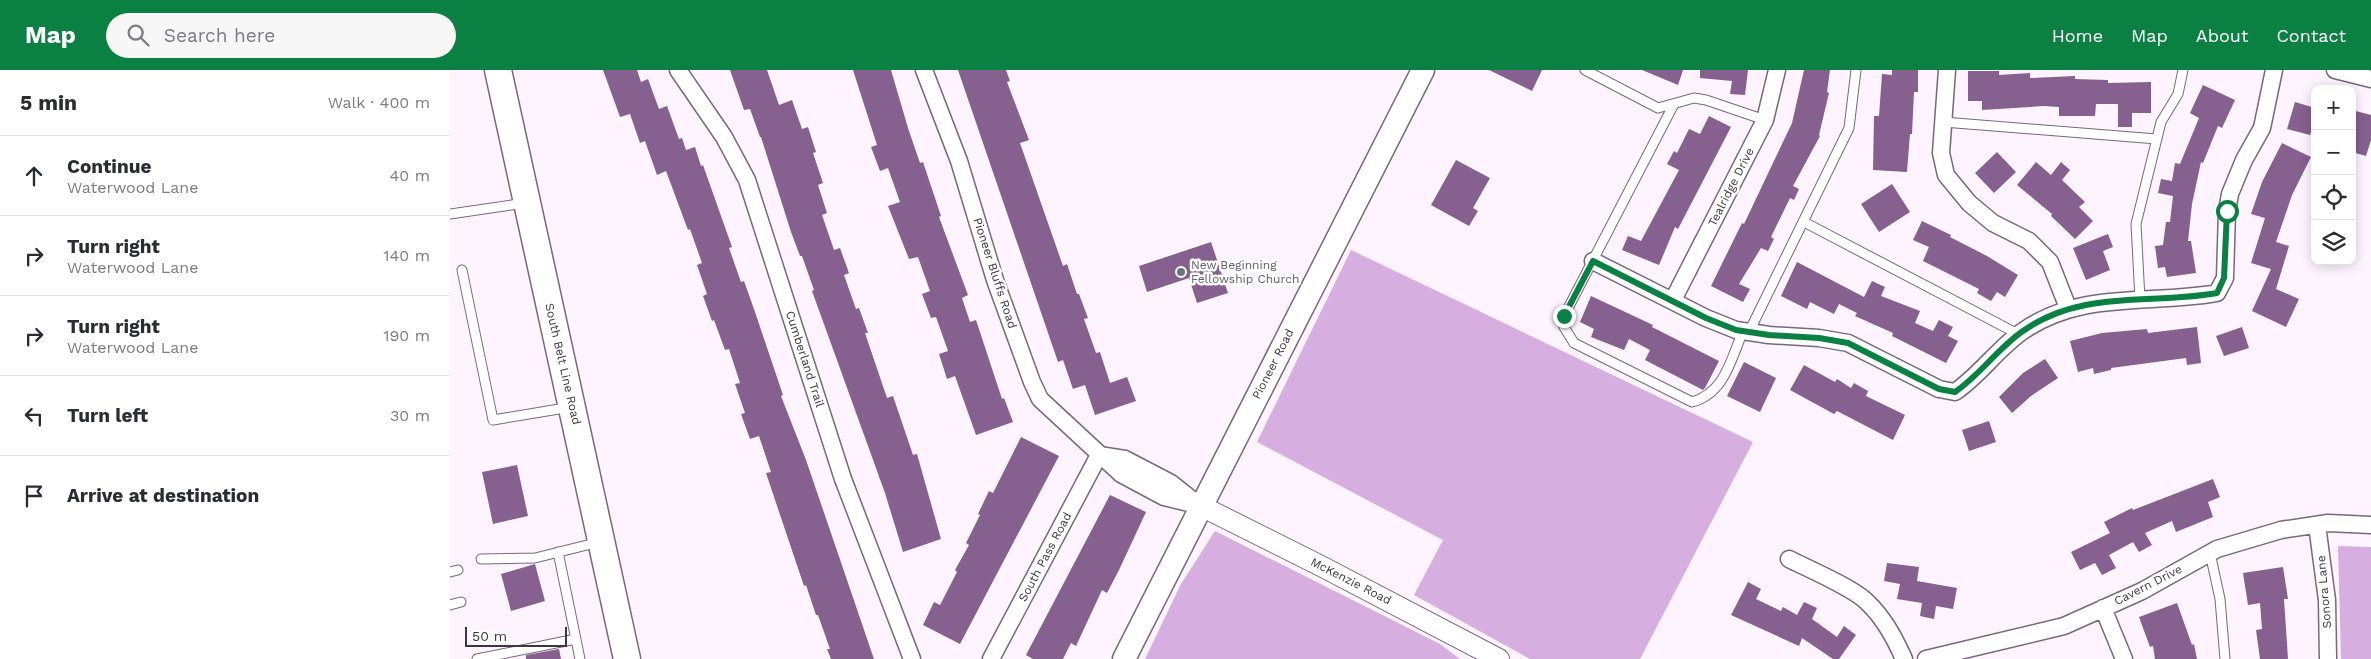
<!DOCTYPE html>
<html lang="en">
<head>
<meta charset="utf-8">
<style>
  :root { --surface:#fff; --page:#f7f7f7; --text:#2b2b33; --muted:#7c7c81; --line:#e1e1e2; --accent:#0b8043 }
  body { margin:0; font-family:"Work Sans",sans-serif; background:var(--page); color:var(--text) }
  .controls { position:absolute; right:15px; top:15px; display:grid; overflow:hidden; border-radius:10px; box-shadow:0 2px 12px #0003 }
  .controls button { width:45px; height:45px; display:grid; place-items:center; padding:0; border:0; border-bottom:1px solid var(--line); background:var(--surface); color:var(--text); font:25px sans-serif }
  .scale { position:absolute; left:15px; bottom:12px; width:102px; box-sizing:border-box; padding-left:5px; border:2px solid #3d353f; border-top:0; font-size:14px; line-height:18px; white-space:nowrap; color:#3d353f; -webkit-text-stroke:4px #fff; paint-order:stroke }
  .stop { position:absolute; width:15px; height:15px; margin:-11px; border:4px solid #0b8043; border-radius:50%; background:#fff }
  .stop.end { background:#0b8043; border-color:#fff; box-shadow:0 1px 5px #0008 }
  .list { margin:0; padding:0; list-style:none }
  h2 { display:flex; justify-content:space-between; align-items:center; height:65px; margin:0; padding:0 20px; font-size:21px }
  h2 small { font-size:16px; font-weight:400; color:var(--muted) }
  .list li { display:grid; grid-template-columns:32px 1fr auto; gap:15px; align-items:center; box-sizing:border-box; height:80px; padding:0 20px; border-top:1px solid var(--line) }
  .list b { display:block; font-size:19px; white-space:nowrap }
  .list p { margin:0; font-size:16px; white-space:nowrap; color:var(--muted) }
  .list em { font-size:16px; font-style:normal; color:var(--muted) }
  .icon { flex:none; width:28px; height:28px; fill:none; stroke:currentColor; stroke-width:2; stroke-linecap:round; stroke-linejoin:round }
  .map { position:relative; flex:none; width:1921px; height:589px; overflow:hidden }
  header { display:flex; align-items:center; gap:30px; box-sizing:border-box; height:70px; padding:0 25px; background:var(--accent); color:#fff }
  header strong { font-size:24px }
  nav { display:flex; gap:28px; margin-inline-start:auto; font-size:18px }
  .search { width:350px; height:45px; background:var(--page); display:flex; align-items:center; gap:12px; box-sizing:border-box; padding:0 18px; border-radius:28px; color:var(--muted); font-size:19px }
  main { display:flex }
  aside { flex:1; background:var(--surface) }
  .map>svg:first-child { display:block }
</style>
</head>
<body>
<header>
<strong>Map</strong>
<div class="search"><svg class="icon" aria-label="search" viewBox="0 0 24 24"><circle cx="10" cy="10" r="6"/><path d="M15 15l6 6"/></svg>Search here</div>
<nav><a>Home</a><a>Map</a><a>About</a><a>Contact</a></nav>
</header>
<main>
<aside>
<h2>5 min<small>Walk · 400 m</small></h2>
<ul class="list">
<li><svg class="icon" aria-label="ahead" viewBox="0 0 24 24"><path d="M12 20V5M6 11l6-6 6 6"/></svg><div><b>Continue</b><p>Waterwood Lane</p></div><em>40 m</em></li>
<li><svg class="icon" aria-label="right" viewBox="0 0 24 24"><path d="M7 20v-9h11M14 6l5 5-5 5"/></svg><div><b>Turn right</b><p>Waterwood Lane</p></div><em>140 m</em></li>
<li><svg class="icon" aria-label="right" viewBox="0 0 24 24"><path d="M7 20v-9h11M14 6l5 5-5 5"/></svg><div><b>Turn right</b><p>Waterwood Lane</p></div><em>190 m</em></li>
<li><svg class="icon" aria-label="left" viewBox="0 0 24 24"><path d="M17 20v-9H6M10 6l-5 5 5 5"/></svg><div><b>Turn left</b></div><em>30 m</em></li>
<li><svg class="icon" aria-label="arrive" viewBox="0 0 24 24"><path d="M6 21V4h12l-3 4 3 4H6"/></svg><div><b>Arrive at destination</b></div></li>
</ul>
</aside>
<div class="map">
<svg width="1921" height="589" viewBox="0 0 1921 589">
  <rect width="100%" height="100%" fill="#fdf4ff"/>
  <!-- forest -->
  <path fill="#d7aee0" d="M901,180L1303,372L1190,589H1080L964,525L993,470L807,372Z
    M765,461L990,574L1010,589H695L731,514Z
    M1888,476L1921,477V589H1891Z"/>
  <!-- building -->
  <path fill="#86608e" d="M153,0H187L191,12L198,9L209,39L217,36L229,69L232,68L236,80L245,77L251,96L253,95L282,177L279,178L291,212L294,211L305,242L333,325L331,326L356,390L424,589H381L377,579H380L368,545H366L356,515L354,516L316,403L321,402L309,366L300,369L291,344L295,343L285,314L290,313L279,279L275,280L264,250L262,251L253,226L257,224L247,195L252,193L240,159L238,160L216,101L207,105L195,71L190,73L180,44L170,47Z
    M280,0H317L329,35L342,30L352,59L358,57L366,82L363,83L373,113L368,115L377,143L372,145L384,180L390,178L399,203L394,205L406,239L409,238L418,263H415L437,328L443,326L463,385L467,384L491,469L453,482L435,423L362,221L364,220L352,186H350L341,162L311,67H310L300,39L294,40Z
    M403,0H441L458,58L470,93L473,92L491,146L489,147L518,225L512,228L520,252L526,250L552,329L554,328L563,352L526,365L505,306L497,309L489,284L498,281L486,247L481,248L472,224L480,221L468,187L459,189L438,136L450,132L438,98L430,101L421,77L427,75Z
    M508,0H556L560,11L557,12L579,70L570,73L613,196L617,194L627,224H629L638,248L634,249L646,283L650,282L660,313L677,307L686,331L645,345L635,315L623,319L613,290L608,292Z
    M1039,0H1092L1082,21Z
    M1192,0H1233L1228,15Z
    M1250,0H1298L1295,25L1280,24L1282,11L1250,8Z
    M1354,0H1380L1377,22L1379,23L1369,65L1370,66L1343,116L1349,119L1344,130L1340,128L1321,167L1324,169L1318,181L1311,178L1289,214L1300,219L1293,232L1261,216L1292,153L1294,154L1342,53Z
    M1442,0H1468V22H1464L1462,64H1460L1457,102L1423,100L1424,46H1429L1432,4L1442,5Z
    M1518,1H1549V5L1580,3V8L1625,6V9L1658,10V13L1701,12V43H1682V57H1668V34H1646L1645,46H1609V37L1594,36L1532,40V31H1518Z
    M1753,15L1785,30L1772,58L1768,56L1753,93L1751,92L1742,134L1738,171H1741L1746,203L1717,207L1715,197L1708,198L1705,176L1713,175L1716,152H1720L1723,126L1708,123L1711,109L1722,111L1725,93L1730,94L1749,48L1740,43Z
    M1845,32L1865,38V50L1860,65L1837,59Z
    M1902,40L1921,45V70L1916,86L1902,82Z
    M1259,46L1281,57L1228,159L1225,157L1209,195L1172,180L1178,166L1191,171L1229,100L1217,94L1224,81L1227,83L1239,59L1250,64Z
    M1832,73L1861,87L1842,125L1826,172L1839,176L1826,219L1849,229L1836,257L1802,241L1821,199L1801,193L1815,148L1801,144L1812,112Z
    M1547,82L1566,102L1544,123L1525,103Z
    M1006,90L1040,108L1023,138L1028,141L1019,156L981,135Z
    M1586,92L1601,105L1611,92L1620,100L1612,110L1635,132L1629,137L1643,151L1625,169L1601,146L1602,144L1567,115Z
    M1442,114L1460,142L1429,162L1411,134Z
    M1472,151L1501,165L1500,167L1537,186L1568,205L1555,227L1547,222L1541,231L1527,223L1529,219L1473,191L1479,177L1463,170Z
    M1658,164L1663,177L1653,181L1660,200L1636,210L1623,178Z
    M761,172L778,223L747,233L739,208L697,222L689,196Z
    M1347,192L1414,227L1422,211L1435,217L1431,226L1470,241L1465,253L1483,261L1489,250L1503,257L1498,266L1508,271L1496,293L1442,266L1443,263L1405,246L1407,243L1389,234L1384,244L1360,232L1357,239L1331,226Z
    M1141,226L1203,255L1202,257L1269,291L1255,318L1253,320L1195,290L1200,280L1179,269L1174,280L1141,267L1144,259L1130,252Z
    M1747,257L1751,293L1737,295L1736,288L1661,298V300L1644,304L1643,298L1628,302L1620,271L1652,263L1697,259L1698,263Z
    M1792,257L1799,278L1774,286L1766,266Z
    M1595,289L1608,308L1581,326L1562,343L1549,327L1573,303Z
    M1294,292L1326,308L1310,342L1277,326Z
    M1354,295L1385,312L1387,309L1401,318L1404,313L1418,321L1416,326L1455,345L1443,370L1387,341L1384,344L1340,320Z
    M1539,351L1546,372L1519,381L1512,360Z
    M571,367L609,386L510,574L473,555L484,532L490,535L507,502L505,500L519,475L516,473L530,445L528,444L539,421L543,423Z
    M67,395L78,446L43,454L32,402Z
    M1763,409L1770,427L1758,432L1763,447L1726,462L1722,451L1695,463L1702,475L1689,482L1683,472L1659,485L1666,498L1652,505L1645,493L1630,500L1621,482L1660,463L1654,452L1682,438L1683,440Z
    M660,425L696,442L669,500L657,523L652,520L626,576L621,573L613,589H583L576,585Z
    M1437,493L1469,497L1467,511L1507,518L1503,539L1486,536L1484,549L1470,546L1472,533L1447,529L1450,514L1434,511Z
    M85,494L95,531L61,541L51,504Z
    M1833,497L1838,529H1834L1838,589H1810L1806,560L1812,559L1810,533L1798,535L1793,503Z
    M1298,512L1311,519L1306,529L1331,541L1333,537L1347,545L1354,532L1367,538L1362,549L1387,567L1394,556L1406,565L1389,589H1383L1352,568L1349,576L1281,545Z
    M1727,533L1742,575L1744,574L1747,589H1705L1703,576L1700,577L1689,547Z
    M109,579L111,589H76V585Z"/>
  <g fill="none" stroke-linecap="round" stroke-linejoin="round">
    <!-- service casing -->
    <g stroke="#79677d" stroke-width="11">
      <path id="service" d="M1135,0L1208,38L1244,28L1256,30L1315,50
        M1224,34L1114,246V257L1124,273L1242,332C1275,323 1281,289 1293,261
        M1493,52L1707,69
        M0,144L75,133
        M1354,152L1568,264
        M12,200L43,350L121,337
        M1690,229L1686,154L1711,52L1728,24L1733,0
        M1299,262L1399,58L1406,0
        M108,482L130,589
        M1760,483L1770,529L1775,589
        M31,489L85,488L149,472
        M0,502L8,500
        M0,535L11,532
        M27,589L126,569"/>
    </g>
    <!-- minor casing -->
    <g stroke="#79677d" stroke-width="19">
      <path id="minor" d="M228,0L274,67L297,110L393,409L462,589
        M474,0L509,91L545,210L582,312L590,329L671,404L714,427L751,436
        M1497,0L1491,83L1496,105L1519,133L1543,153L1579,171L1600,192L1618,238
        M1885,0L1921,9
        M1143,191L1256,248L1286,260L1319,265L1369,268L1398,273L1489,319L1505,322C1530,305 1548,278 1573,261C1632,220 1701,235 1767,223L1775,208L1777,141L1780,124L1794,90L1812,58L1824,0
        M1223,230L1315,50L1327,0
        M649,385L675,389L721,413L746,433
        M1867,455L1877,530L1878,589
        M1339,489C1359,499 1401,517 1416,531C1434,548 1444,567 1454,589
        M1653,538L1674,589
        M541,589L649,385
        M1476,589L1614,556L1692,521L1767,479L1831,460L1878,453L1921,455"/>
    </g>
    <!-- tertiary casing -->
    <g stroke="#79677d" stroke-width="22">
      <path id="tertiary" d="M751,436L869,495L1049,589"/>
    </g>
    <!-- secondary casing -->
    <g stroke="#79677d" stroke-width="25">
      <path id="secondary" d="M674,589L973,0"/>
    </g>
    <!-- primary casing -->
    <g stroke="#79677d" stroke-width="29">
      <path id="primary" d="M48,0L177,589"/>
    </g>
    <!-- service -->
    <use href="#service" stroke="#fff" stroke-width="9"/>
    <!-- minor -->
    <use href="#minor" stroke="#fff" stroke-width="16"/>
    <!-- tertiary -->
    <use href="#tertiary" stroke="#fff" stroke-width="20"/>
    <!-- secondary -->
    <use href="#secondary" stroke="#fff" stroke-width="22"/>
    <!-- primary -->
    <use href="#primary" stroke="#fff" stroke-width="26"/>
  </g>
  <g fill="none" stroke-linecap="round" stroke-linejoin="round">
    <!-- route -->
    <path stroke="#0b8043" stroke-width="6" d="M1114,246L1143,191L1256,248L1286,260L1319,265L1369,268L1398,273L1489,319L1505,322C1530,305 1548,278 1573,261C1632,219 1701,235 1767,223L1774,208L1777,141"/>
  </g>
  <!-- markers -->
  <circle fill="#6b7280" stroke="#fff" stroke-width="2" cx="731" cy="202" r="5"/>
  <g text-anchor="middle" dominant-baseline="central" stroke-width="5" stroke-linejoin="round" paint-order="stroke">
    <!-- street labels -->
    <g font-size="12" fill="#3d353f" stroke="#fff">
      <text transform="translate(1281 117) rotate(-63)">Tealridge Drive</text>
      <text transform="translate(545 203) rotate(72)">Pioneer Bluffs Road</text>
      <text transform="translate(355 289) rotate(72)">Cumberland Trail</text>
      <text transform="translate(113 294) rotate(77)">South Belt Line Road</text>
      <text transform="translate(823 294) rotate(-63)">Pioneer Road</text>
      <text transform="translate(595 487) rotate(-62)">South Pass Road</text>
      <text transform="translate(901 511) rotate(27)">McKenzie Road</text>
      <text transform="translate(1698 515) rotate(-27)">Cavern Drive</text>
      <text transform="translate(1874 522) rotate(-95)">Sonora Lane</text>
    </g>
    <!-- worship labels -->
    <g font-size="12" fill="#5b616d" stroke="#fff" text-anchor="start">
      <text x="741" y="195">New Beginning<tspan x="741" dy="14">Fellowship Church</tspan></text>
    </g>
  </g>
</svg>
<div class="controls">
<button>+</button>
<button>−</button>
<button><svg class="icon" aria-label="locate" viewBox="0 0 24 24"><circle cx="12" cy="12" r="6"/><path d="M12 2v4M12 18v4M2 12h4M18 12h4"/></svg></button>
<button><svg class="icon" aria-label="layers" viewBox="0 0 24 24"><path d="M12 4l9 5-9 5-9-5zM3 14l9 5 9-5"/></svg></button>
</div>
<div class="scale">50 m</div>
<div class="stop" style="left:1777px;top:141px"></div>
<div class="stop end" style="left:1114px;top:246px"></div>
</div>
</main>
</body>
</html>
